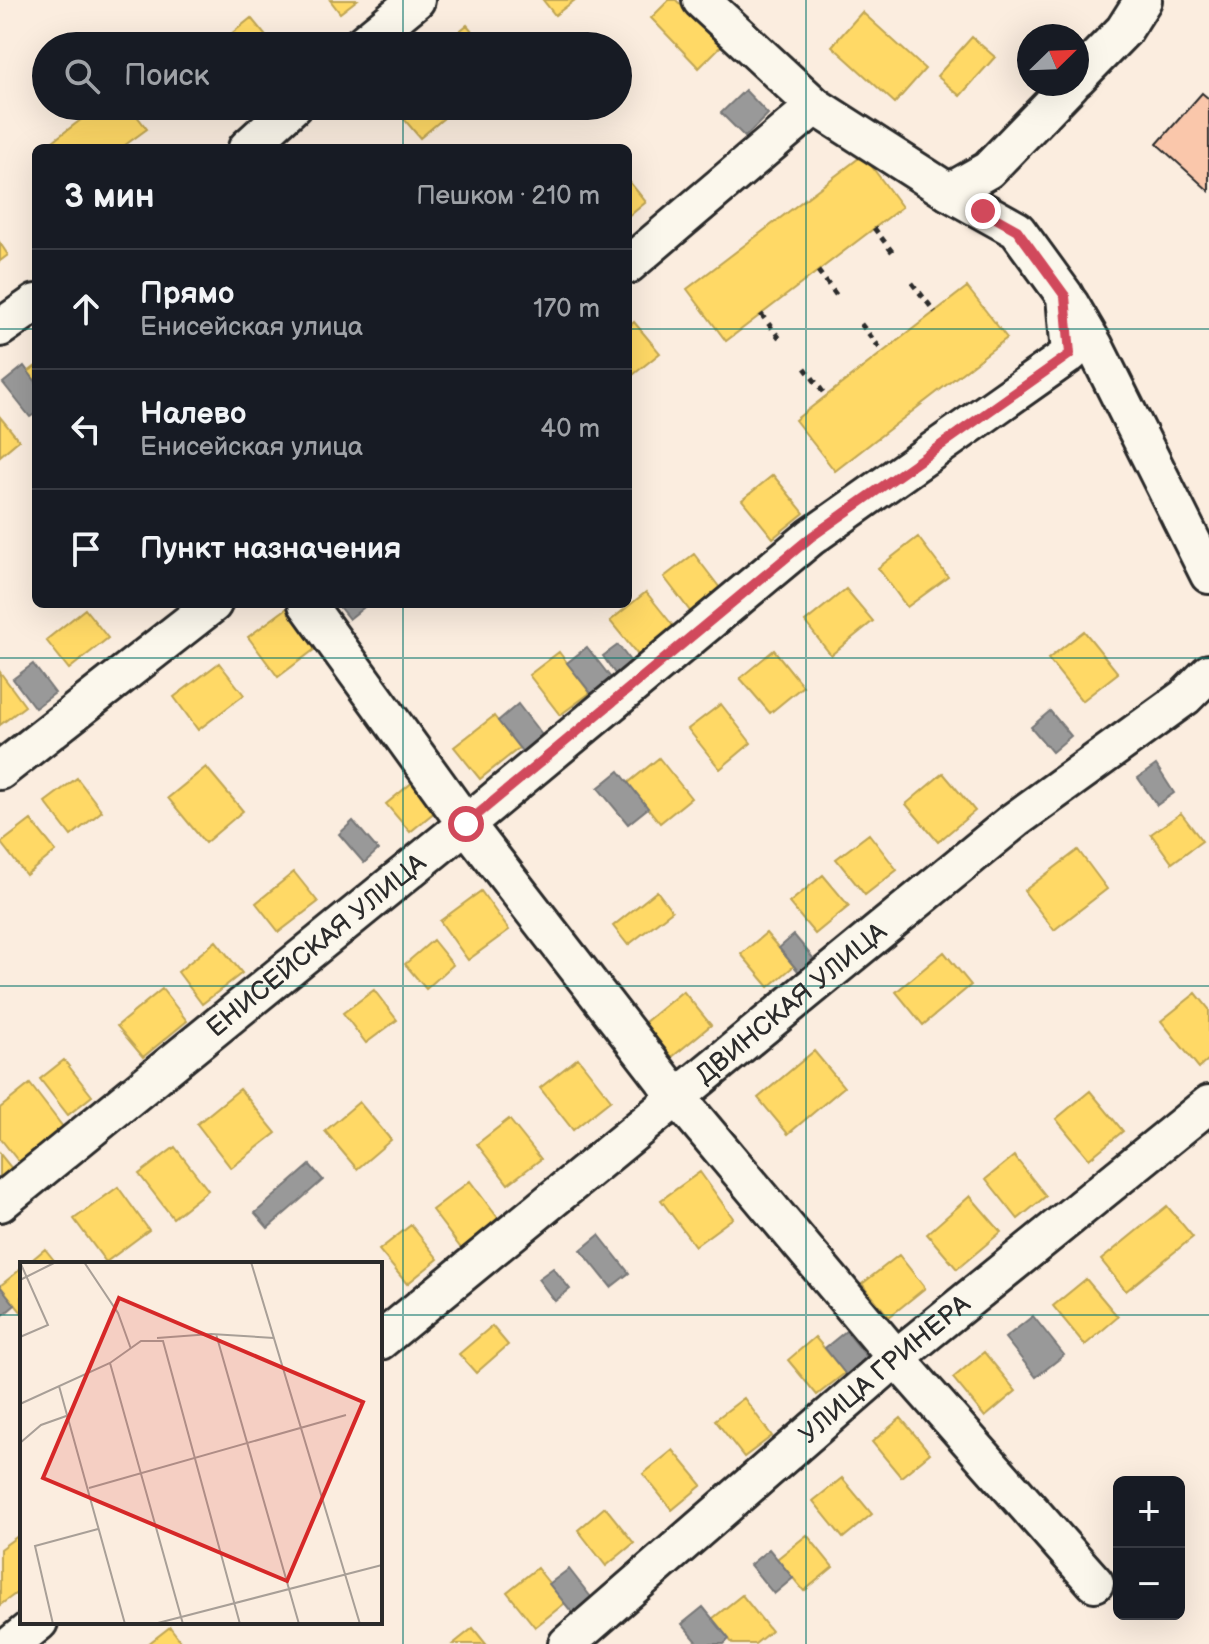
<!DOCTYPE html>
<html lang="ru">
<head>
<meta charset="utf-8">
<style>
  :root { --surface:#171b24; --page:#20242c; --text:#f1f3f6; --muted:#9ea1a6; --line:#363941 }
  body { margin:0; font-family:"Balsamiq Sans",sans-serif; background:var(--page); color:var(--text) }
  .controls { position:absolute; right:24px; bottom:24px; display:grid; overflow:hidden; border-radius:12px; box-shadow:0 8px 32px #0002 }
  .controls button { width:72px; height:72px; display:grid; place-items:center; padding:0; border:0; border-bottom:2px solid var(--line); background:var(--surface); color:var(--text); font:40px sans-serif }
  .compass { position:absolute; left:1017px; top:24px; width:72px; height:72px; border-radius:50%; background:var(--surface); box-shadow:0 8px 32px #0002; rotate:67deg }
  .stop { position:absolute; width:24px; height:24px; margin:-18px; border:6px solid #d1495b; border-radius:50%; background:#fff }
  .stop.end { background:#d1495b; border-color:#fff; box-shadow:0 2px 8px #0008 }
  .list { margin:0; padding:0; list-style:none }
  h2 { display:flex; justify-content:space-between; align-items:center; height:104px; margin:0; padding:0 32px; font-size:34px }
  h2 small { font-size:26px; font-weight:400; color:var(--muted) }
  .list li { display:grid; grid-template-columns:52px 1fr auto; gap:24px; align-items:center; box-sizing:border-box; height:120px; padding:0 32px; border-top:2px solid var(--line) }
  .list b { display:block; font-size:30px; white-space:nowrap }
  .list p { margin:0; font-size:26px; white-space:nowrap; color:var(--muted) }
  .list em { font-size:26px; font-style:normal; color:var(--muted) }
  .icon { flex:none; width:44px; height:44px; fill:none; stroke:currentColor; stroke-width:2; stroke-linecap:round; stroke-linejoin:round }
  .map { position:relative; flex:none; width:1209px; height:1644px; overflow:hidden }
  .search { position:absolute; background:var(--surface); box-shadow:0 8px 32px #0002; left:32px; top:32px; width:600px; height:88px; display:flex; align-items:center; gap:20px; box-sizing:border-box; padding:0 28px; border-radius:44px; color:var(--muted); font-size:30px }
  .panel { position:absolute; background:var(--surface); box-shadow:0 8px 32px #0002; left:32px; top:144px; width:600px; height:464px; border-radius:12px }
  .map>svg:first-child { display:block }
</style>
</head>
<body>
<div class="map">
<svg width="1209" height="1644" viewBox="0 0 1209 1644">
  <rect width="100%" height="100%" fill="#fbeddf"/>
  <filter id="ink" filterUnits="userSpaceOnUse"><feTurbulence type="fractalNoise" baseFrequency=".0125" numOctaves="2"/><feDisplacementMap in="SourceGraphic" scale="16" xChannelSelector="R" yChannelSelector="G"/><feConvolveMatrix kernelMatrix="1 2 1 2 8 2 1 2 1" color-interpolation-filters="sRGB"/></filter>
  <g filter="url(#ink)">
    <!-- homes -->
    <path fill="#ffd966" stroke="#bfa554" stroke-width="2" d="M330,0H357L340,13Z
      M543,0H575L555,15Z
      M669,0H676L721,46L699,68L651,18Z
      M862,12L925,69L895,103L832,46Z
      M251,18L274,46H216Z
      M467,25L485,46H441Z
      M972,37L995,57L960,96L937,76Z
      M99,106H129L147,129L121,148H58L53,141Z
      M393,106H457V107L420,138Z
      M863,155L902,207L726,341L687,289Z
      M628,180L646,202L628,217Z
      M0,243L8,255L0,261Z
      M967,287L1007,338L835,471L795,420Z
      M634,322L660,353L628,379V327Z
      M36,366V382L28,372Z
      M0,417L19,440L0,456Z
      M773,475L804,513L773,538L742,500Z
      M918,537L948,577L907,607L878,568Z
      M694,554L723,592L693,615L664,577Z
      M846,589L873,621L831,655L805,622Z
      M646,592L674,627L638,655L610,621Z
      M290,606L319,646L278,677L248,637Z
      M85,609L108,638L69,669L46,640Z
      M1084,631L1118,673L1082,701L1048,659Z
      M774,650L803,686L770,713L740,678Z
      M559,652L590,693L560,715L529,675Z
      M219,663L244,695L198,730L174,697Z
      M0,672L25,706L0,725Z
      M721,704L751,743L720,769L688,729Z
      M494,716L519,748L480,779L454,747Z
      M659,758L691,798L660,823L628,783Z
      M206,767L243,811L205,843L168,798Z
      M943,773L975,811L938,842L906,804Z
      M419,777L442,806L410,832L386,804Z
      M77,778L102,811L71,836L45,802Z
      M1181,813L1202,841L1172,863L1151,834Z
      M31,820L56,851L26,875L1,843Z
      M869,834L897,870L865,895L836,859Z
      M1078,850L1107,889L1054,930L1024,891Z
      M294,872L318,902L279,932L256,903Z
      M823,875L849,906L815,934L789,903Z
      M481,891L509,930L468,960L440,921Z
      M657,891L672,911L628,945L613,926Z
      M766,933L794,966L769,987L741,954Z
      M433,940L453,965L426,989L405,964Z
      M216,941L242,973L202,1004L178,972Z
      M944,952L971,985L923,1025L896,992Z
      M162,989L187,1021L143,1057L117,1026Z
      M374,990L397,1020L366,1043L343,1013Z
      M683,991L711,1025L672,1057L644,1023Z
      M1196,993L1209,1009V1059L1199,1068L1161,1021Z
      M814,1051L844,1087L788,1134L758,1098Z
      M578,1058L611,1100L573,1130L540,1088Z
      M64,1060L92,1096L68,1115L40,1079Z
      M30,1084L63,1127L19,1162L0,1138V1108Z
      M240,1089L276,1133L231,1168L197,1124Z
      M1090,1091L1123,1131L1089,1159L1056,1119Z
      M359,1102L391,1140L357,1169L325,1131Z
      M509,1119L541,1159L508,1184L477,1144Z
      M175,1147L208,1190L173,1218L139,1174Z
      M0,1154L13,1170L0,1181Z
      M1014,1156L1046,1196L1018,1219L986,1179Z
      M700,1172L733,1218L695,1246L661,1200Z
      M470,1181L501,1222L463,1251L432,1210Z
      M118,1187L149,1230L106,1262L74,1219Z
      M970,1196L1001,1232L957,1269L927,1234Z
      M1167,1206L1193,1237L1126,1291L1101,1260Z
      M411,1225L438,1259L407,1284L379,1250Z
      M45,1249L57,1264H27Z
      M899,1255L925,1288L889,1317L862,1284Z
      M22,1268V1313L0,1286Z
      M1086,1279L1118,1317L1085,1345L1053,1306Z
      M492,1326L508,1345L476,1373L459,1354Z
      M815,1337L845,1373L817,1395L788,1360Z
      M984,1352L1016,1391L985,1417L953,1378Z
      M744,1398L772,1436L744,1457L715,1420Z
      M901,1418L930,1453L901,1477L872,1442Z
      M673,1450L702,1485L672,1510L643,1474Z
      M842,1478L872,1514L843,1538L813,1501Z
      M605,1507L634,1543L606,1566L578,1530Z
      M22,1533V1589L0,1605V1549Z
      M807,1535L833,1567L804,1591L777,1559Z
      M537,1568L565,1603L535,1627L507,1592Z
      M742,1595L771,1631L755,1644H733L712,1619Z
      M170,1627L183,1644H148Z
      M473,1628L486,1644H453Z"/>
    <!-- industry -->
    <path fill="#999" stroke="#787878" stroke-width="2" d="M745,90L768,114L745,137L721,113Z
      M24,366L36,382V413L30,417L3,383Z
      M337,604H368L349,619Z
      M618,645L634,666L618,678L603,656Z
      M587,647L614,682L594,697L567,663Z
      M33,664L55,693L35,708L13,679Z
      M518,704L545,739L525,755L498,721Z
      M1050,711L1071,736L1052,752L1031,727Z
      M1156,765L1174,793L1157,805L1138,778Z
      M619,771L648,808L628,824L598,788Z
      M353,821L378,850L364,863L339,834Z
      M794,935L818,964L803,977L779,948Z
      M310,1165L323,1180L268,1228L255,1213Z
      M599,1235L629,1273L611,1287L581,1250Z
      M553,1268L570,1289L555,1301L538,1279Z
      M0,1286L15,1305L2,1316L0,1314Z
      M1033,1316L1064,1355L1036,1377L1005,1338Z
      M846,1331L876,1368L855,1386L825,1348Z
      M769,1549L793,1578L774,1594L750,1565Z
      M569,1569L594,1601L575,1616L549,1584Z
      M703,1607L729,1639L724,1644H699L682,1624Z"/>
    <!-- building -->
    <path fill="#fac7ab" stroke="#2b2b2b" stroke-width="2" d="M1202,93L1209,99V191L1157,144Z"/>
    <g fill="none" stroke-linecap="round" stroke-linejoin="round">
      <!-- street casing -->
      <g stroke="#2b2b2b" stroke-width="42">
        <g id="street">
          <path d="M360,46L416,0"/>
          <path d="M1077,78L1124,30L1143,0"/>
          <path d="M247,148L293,106"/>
          <path d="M949,192L988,170L1071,84"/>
          <path d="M628,265L815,106"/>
          <path d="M1070,304L1094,345L1209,575"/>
          <path d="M0,328L36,303"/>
          <path d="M307,604L466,824L677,1097L896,1358L1095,1583"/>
          <path d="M0,771L213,604"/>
          <path id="s1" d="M0,1203L466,824L811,537L1070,354L1065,296L1017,230L949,192L815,106L701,0"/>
          <path id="s2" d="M380,1341L1015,820L1185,697L1209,673"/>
          <path d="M12,1644L39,1622"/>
          <path id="s3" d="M567,1644L896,1358L1209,1104"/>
        </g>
      </g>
      <!-- path -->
      <path stroke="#2b2b2b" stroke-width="5" stroke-dasharray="6 6" stroke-linecap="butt" d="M874,228L893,253
        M818,271L837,296
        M912,283L935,312
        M761,314L781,340
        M861,324L883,352
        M805,368L826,396"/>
      <!-- street -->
      <use href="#street" stroke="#fbf7ec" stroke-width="36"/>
    </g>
  </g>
  <g fill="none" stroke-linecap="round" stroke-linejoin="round" filter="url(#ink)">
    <!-- route -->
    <path stroke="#d1495b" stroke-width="10" d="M466,824L811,537L1070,354L1065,296L1017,230L983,211"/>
  </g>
  <!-- grid -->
  <path fill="none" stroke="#0f766e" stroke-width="2" stroke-opacity="0.55" d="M403,0V46M806,0V1644M403,106V148M0,329H36M628,329H1209M403,604V1644M0,658H1209M0,986H1209M0,1315H22M380,1315H1209"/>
  <g text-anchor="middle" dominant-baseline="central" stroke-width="8" stroke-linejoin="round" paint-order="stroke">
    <!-- street labels -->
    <g font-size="26" fill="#2b2b2b" stroke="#fbf7ec">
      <text stroke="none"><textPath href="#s1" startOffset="408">ЕНИСЕЙСКАЯ УЛИЦА</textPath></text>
      <text stroke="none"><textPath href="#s2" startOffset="532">ДВИНСКАЯ УЛИЦА</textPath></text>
      <text stroke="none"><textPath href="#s3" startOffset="420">УЛИЦА ГРИНЕРА</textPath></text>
    </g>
  </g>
  <!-- overview -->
  <g transform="translate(20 1262)">
    <rect width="362" height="362" fill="#fbeddf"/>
    <path fill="none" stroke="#a89f97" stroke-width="2" d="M0,0L28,63L0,75M64,0L98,51L111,87M231,0L340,362M0,18L36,0M196,72L279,362M137,76L191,72L254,76M90,101L163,362M39,124L105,362M0,142L90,101L121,79H143L220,362M0,181L21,163L49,153M69,226L326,153M33,362L15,284L78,267M134,362L362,303"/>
    <path fill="#d62828" fill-opacity="0.15" stroke="#d62828" stroke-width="4" d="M99,36L343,140L267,319L23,216Z"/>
    <rect width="362" height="362" fill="none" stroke="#2b2b2b" stroke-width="4"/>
  </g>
</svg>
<div class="controls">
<button>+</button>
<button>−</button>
</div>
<svg class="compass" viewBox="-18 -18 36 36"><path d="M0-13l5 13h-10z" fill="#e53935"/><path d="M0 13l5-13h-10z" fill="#9ea1a6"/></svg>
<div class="stop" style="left:466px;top:824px"></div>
<div class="stop end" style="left:983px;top:211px"></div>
<div class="search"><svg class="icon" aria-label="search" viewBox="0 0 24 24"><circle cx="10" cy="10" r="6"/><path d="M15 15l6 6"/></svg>Поиск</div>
<section class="panel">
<h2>3 мин<small>Пешком · 210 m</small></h2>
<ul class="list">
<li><svg class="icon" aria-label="ahead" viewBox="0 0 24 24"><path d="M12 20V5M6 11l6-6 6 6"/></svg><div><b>Прямо</b><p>Енисейская улица</p></div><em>170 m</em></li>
<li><svg class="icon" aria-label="left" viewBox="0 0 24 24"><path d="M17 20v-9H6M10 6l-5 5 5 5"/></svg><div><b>Налево</b><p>Енисейская улица</p></div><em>40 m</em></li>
<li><svg class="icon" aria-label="arrive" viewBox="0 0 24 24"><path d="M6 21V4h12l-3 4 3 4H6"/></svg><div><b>Пункт назначения</b></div></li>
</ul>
</section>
</div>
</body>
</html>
